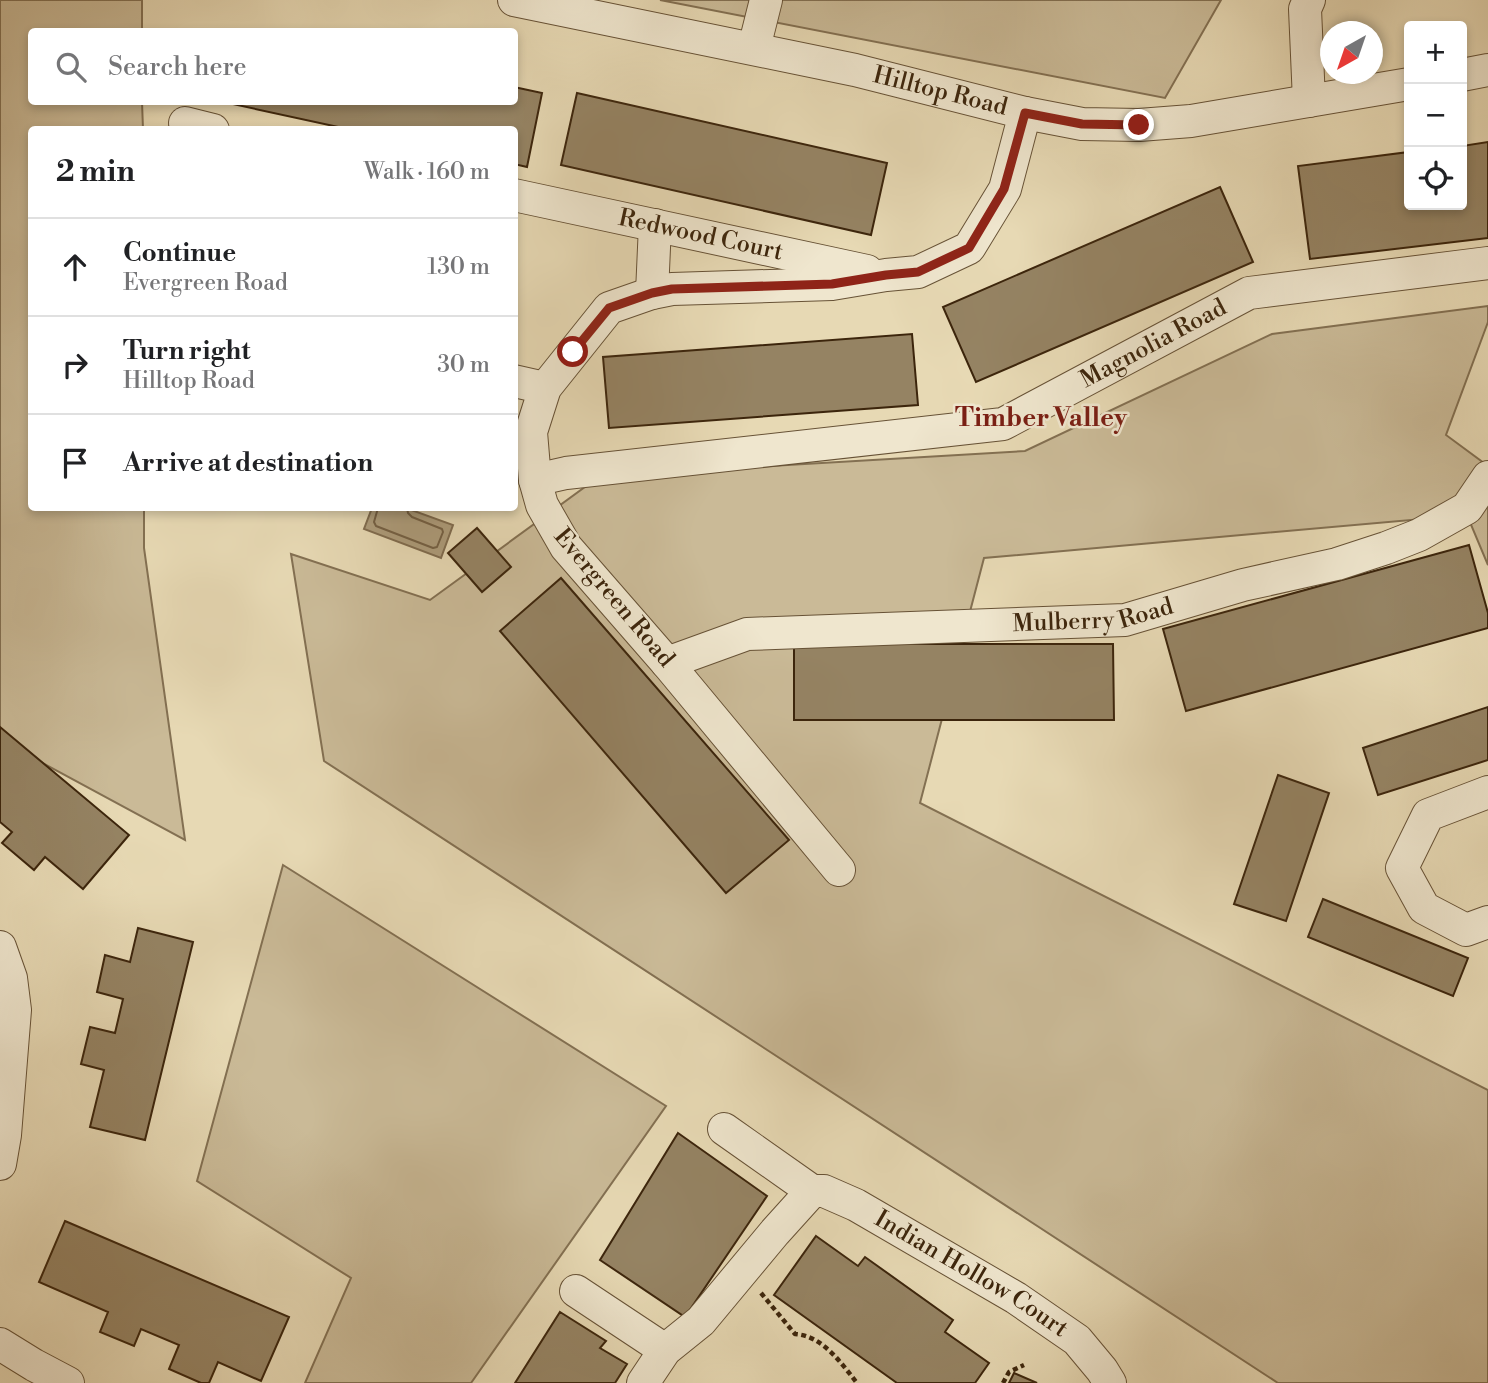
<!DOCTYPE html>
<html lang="en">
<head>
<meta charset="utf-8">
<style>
  :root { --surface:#fff; --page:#f2f2f2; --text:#202124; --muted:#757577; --line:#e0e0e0 }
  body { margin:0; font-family:"Libre Bodoni",serif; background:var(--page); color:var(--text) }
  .controls { position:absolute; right:21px; top:21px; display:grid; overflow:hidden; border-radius:7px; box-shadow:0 4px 10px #0003 }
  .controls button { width:63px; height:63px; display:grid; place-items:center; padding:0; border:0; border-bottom:2px solid var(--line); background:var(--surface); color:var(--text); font:35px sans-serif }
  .compass { position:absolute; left:1320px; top:21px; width:63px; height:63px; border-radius:50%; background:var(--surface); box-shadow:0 4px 10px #0003; rotate:220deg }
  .stop { position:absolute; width:21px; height:21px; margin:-16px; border:5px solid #8f2418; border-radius:50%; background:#fff }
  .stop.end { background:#8f2418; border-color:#fff; box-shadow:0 2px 7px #0008 }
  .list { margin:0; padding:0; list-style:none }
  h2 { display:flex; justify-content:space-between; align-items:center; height:91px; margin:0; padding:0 28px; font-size:30px }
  h2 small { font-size:23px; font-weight:400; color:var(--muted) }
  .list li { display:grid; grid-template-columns:46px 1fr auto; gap:21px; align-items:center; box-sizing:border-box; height:98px; padding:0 28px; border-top:2px solid var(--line) }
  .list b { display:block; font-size:26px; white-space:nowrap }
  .list p { margin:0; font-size:23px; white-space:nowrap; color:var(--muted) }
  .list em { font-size:23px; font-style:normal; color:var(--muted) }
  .icon { flex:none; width:38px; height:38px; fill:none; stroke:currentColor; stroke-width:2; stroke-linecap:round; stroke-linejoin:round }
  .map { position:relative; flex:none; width:1488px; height:1383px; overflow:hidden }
  .search { position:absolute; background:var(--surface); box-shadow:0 4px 10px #0003; left:28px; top:28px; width:490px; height:77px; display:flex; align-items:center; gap:18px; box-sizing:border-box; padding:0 24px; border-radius:7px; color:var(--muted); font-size:26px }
  .panel { position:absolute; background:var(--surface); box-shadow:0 4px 10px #0003; left:28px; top:126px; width:490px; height:385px; border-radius:7px }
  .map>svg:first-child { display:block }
</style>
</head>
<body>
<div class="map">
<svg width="1488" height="1383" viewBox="0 0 1488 1383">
  <rect width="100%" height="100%" fill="#e7d9b4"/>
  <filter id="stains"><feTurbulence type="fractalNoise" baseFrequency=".00286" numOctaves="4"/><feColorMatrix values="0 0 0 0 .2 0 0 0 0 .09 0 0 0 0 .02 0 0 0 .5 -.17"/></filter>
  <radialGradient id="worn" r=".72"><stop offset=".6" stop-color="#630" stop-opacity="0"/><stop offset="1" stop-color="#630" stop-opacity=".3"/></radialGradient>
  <!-- green -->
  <path fill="#caba97" stroke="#837052" stroke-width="2" d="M0,0H142V31L32,32V102H142L143,129L32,130V508H144V548L185,840L0,740Z
    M660,0H1221L1165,98Z
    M1488,306V322L1446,435L1488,466V565L1467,515L984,558L920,803L1488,1090V1383H1278L324,761L291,554L430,600L600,476L1025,451L1272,334Z
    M283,865L666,1106L471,1383H305L351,1278L197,1181Z"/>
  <!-- water -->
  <path fill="#ad9c7b" stroke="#806c4f" stroke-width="2" d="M372,508H406L453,525L441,558L364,529Z"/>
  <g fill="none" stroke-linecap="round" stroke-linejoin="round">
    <!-- shore -->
    <path stroke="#746044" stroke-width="2" d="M378,508L374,522L376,526L433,548L437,547L443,532L442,529L412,517L408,513L407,508"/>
  </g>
  <!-- building -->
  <path fill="#958363" stroke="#3c250c" stroke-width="2" d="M514,87L542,93L527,167L514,164V130H352L228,103V102H514Z
    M577,93L887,163L871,235L561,165Z
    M1488,142V238L1310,259L1298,166L1409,152V205H1462V146Z
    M1220,187L1253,262L976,382L943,307Z
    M912,334L918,405L609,428L603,357Z
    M477,528L511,567L482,592L448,553Z
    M1469,545L1488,613V628L1186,711L1163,629Z
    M561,578L789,840L726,893L500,631Z
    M794,644H1113L1114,720H794Z
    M1488,707V760L1378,795L1363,748Z
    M0,727L129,835L83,889L45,857L34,870L2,843L12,832L0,822Z
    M1278,775L1329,793L1286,921L1234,904Z
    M1323,899L1468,958L1453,996L1308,937Z
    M138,928L193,942L145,1140L90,1127L104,1070L81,1064L90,1027L115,1033L123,999L97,992L105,955L130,962Z
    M678,1133L767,1196L685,1317L600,1260Z
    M65,1221L289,1317L261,1381L218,1362L209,1383H201L169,1369L179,1345L141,1329L134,1346L100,1332L108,1312L39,1282Z
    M816,1236L858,1266L865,1257L953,1320L945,1332L989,1363L975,1383H897L774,1295Z
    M560,1312L606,1341L600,1348L627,1364L615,1383H515Z
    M1014,1373L1037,1383H1009Z"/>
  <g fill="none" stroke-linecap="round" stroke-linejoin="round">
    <!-- minor casing -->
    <g stroke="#675236" stroke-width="34">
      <g id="minor">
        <path id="s1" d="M514,0L855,70L1025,113L1082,124L1139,125L1191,121L1409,84"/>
        <path d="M1309,0L1305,9L1309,101"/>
        <path d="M754,48L766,0"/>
        <path d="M1462,75L1488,70"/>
        <path d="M185,123L213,130"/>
        <path id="s2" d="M514,195L867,271"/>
        <path d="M652,293L655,225"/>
        <path d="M514,381L545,388"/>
        <path id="s3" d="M535,480L566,473L1003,424L1249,293L1488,263"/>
        <path id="s4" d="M667,663L747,634L1125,620L1243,585L1337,564L1386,548L1419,535L1467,508L1488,477"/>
        <path d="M1488,792L1428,815L1402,868L1424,908L1466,930L1488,922"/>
        <path d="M839,870L667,663L566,547L542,505L535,480L531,432L545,388L609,308L652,293L672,289L832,284L886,275L918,272L969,248L1005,189L1025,113"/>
        <path d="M0,947L11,978L15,1010L5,1135L0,1164"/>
        <path d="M724,1129L812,1191"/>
        <path d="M576,1291L665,1350"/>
        <path d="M0,1344L34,1365L68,1383"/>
        <path id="s5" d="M643,1383L665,1350L701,1321L775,1232L812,1191H824L856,1205L1016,1298L1077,1340L1102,1370L1110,1383"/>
      </g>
    </g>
    <!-- path -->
    <path stroke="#3c250c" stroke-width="4.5" stroke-dasharray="5 3.5" stroke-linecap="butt" d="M761,1293L795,1334C823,1336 841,1363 857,1383
      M1003,1383L1009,1372L1024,1365"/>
    <!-- minor -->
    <use href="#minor" stroke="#efe6ce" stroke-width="32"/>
  </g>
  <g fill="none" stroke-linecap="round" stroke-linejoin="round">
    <!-- route -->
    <path stroke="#8f2418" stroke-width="9" d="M573,352L609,308L652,293L672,289L832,284L886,275L918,272L969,248L1004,189L1025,113L1082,124L1139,125"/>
  </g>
  <g text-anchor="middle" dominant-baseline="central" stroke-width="5" stroke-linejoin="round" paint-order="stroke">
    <!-- street labels -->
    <g font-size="24" fill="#3c250c" stroke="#efe6ce">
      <text stroke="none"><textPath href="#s1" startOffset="436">Hilltop Road</textPath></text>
      <text stroke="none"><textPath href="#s2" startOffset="191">Redwood Court</textPath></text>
      <text stroke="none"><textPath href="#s3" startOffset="642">Magnolia Road</textPath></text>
      <text transform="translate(614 598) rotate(50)">Evergreen Road</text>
      <text stroke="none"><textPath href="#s4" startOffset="432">Mulberry Road</textPath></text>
      <text stroke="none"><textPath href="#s5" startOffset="438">Indian Hollow Court</textPath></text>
    </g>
    <!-- neighbourhood labels -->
    <g font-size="26" font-weight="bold" fill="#7a1f14" stroke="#efe6ce">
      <text x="1041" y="418">Timber Valley</text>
    </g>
  </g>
  <rect width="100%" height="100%" filter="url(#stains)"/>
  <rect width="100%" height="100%" fill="url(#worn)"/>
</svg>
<div class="controls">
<button>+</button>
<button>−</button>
<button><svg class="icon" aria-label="locate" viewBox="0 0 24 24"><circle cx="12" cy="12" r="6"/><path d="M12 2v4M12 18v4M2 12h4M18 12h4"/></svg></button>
</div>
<svg class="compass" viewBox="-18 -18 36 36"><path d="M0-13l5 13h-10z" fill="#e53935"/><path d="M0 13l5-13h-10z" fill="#757577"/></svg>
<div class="stop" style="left:573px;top:352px"></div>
<div class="stop end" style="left:1139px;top:125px"></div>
<div class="search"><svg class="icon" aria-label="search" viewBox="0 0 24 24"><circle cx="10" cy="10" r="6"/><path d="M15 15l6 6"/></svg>Search here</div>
<section class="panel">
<h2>2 min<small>Walk · 160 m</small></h2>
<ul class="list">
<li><svg class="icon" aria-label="ahead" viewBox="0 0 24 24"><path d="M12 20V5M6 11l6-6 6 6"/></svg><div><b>Continue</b><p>Evergreen Road</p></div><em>130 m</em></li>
<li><svg class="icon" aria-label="right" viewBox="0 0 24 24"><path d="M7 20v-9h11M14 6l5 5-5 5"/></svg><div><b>Turn right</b><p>Hilltop Road</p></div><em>30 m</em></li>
<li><svg class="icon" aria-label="arrive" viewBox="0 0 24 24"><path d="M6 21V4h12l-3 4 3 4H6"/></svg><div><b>Arrive at destination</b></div></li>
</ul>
</section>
</div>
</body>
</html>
